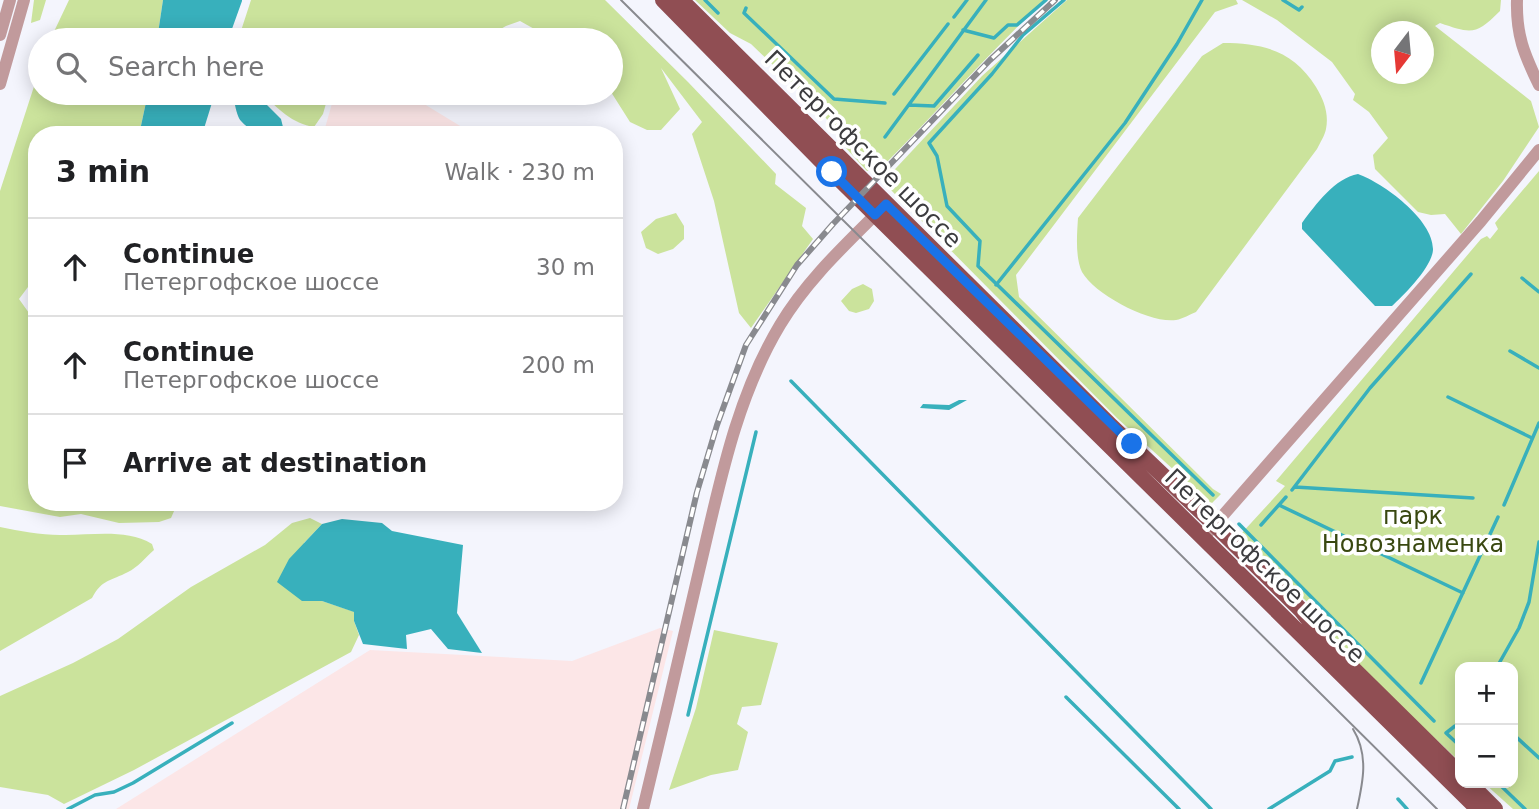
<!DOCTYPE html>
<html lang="en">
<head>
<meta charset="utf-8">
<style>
  :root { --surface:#fff; --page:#f2f2f2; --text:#202124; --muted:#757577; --line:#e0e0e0 }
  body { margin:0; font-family:"DejaVu Sans",sans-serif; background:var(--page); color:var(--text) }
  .controls { position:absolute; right:21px; bottom:21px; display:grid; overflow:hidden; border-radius:14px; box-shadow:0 4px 18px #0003 }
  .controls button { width:63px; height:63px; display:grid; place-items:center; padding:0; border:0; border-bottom:2px solid var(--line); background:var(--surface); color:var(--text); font:35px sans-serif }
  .compass { position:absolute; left:1371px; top:21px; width:63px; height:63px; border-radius:50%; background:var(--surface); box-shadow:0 4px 18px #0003; rotate:196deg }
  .stop { position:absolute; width:21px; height:21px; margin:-16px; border:5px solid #1a73e8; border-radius:50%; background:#fff }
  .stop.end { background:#1a73e8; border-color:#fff; box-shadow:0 2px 7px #0008 }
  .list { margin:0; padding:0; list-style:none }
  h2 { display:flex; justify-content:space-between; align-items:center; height:91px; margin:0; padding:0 28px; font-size:30px }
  h2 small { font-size:23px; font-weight:400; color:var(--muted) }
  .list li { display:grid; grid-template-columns:46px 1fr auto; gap:21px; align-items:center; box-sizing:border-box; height:98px; padding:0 28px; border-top:2px solid var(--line) }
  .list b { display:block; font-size:26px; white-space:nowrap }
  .list p { margin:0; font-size:23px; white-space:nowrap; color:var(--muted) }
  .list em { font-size:23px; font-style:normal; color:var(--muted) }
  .icon { flex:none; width:38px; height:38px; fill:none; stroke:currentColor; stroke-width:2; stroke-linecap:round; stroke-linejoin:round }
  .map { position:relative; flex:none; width:1539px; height:809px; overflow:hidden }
  .search { position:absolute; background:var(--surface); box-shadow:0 4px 18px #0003; left:28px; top:28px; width:595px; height:77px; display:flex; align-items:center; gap:18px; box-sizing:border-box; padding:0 24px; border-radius:38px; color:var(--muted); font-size:26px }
  .panel { position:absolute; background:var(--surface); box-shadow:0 4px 18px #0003; left:28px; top:126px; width:595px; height:385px; border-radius:28px }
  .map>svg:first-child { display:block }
</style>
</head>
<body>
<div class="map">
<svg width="1539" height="809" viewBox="0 0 1539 809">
  <rect width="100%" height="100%" fill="#f4f5fd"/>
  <!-- industrial -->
  <path fill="#fce6e7" d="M335,93H406L475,135H323Z
    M660,628L673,631L629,809H116L370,650L572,661Z"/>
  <!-- green -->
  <path fill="#cbe39c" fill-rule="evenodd" d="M34,0H46L40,20L31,23Z
    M69,0H163L157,40H50Z
    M251,0H605L688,82L776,174L775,184L806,208L802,226L813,239L751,328L739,313L714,201L692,134L702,122L661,68L680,109L661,130H647L630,122L611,92V40H554L520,21L506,26L481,40H238Z
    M695,0H1045C987,55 934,115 878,171H867L845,147L822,112L751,44L730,33Z
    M1067,0H1236L1238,4L1215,12L1016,275L1019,297L1213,489L1221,494L1211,504L1117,418L883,182L982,76Z
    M1242,0H1501L1500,11C1476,35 1472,34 1440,23L1435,26L1531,101L1539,127L1503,181L1461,234L1445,214L1431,215L1418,212L1375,169L1373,155L1388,138L1369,112L1353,100L1355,94L1332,62L1277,20ZM1382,32H1424V74H1382Z
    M1223,43C1263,43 1294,51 1316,87C1324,100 1329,114 1326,129C1325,135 1320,143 1317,149L1196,312C1190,314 1183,319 1176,320C1151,324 1095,295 1082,272C1075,257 1077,234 1078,218L1202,56Z
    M40,68V93H148L139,135H37V275L19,299L29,313L37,318V502H178L171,518L159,522L119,523L81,514L60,517L0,506V191Z
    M263,93H329L323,114L314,127C293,124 276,108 263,93Z
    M1539,171V809H1513L1484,783H1513V667H1460V762L1335,644L1323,618L1240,535L1285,486L1276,481L1481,239L1487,236L1490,239L1498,229L1495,223Z
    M676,213L684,226V239L673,249L658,254L646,248L641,232L656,219Z
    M863,284L872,289L874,301L869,309L856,313L849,311L841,301L852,289Z
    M310,518L322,524L304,543L302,601H322L355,612L354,621L359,635L351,652L134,770L64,804L48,795L0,787V696L73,663L118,639L191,587L265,545L292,523Z
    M0,527C20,531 40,535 60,535C89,536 125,528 152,544L154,550C146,557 137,568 128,572C111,581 102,579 92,598L0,651Z
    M714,630L778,643L761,705L742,707L737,724L748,732L738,770L711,775L669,790L696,708Z"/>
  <!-- water -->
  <path fill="#38b0bc" d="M163,0H242V1L228,40H157Z
    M148,93H215L202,135H139Z
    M240,93H255L281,119L284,131C271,141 251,133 241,121C238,118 236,110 235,105Z
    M1358,174C1383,183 1433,219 1433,249C1433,266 1404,295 1392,306H1375L1302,229V223C1316,204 1335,178 1358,174Z
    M959,400H967L949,410L920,408L923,404L949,405Z
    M342,519L382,523L392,531L463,545L457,613L482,653L448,649L431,629L406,635L407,649L363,644L354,621V612L322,601H302L277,582L289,559L322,524Z"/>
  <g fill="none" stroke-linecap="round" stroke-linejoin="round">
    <!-- stream -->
    <path stroke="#38b0bc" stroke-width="3.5" d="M705,0L718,13
      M1064,0L1023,35L992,74L929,143L937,156L947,206L980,241L978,266L1213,495
      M1283,0L1299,10L1302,7
      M746,8L744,13L834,99L885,103
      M954,17L967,0
      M963,30L994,38L1008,25H1017L1046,0
      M894,94L948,24
      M909,105L934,106L978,55
      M885,137L986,0
      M1522,278L1539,292
      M996,285L1125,123L1177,44L1202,0
      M1510,351L1539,368
      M791,381L1211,809
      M1448,397L1532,438
      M1295,487L1473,498
      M1292,490L1370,388L1471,274
      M1279,505L1463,593
      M1504,505L1539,423
      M1239,524L1434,721
      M1261,525L1286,497
      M1497,667L1519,628L1529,602L1539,542
      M1421,683L1498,517
      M1066,697L1179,809
      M688,715L756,432
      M1455,726L1446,733L1460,746
      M1513,734L1539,758
      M1498,783L1525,809
      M1398,799L1407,809
      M68,809L95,795L114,792L133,783L232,723
      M1269,809L1330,771L1335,761L1352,757"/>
    <!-- minor -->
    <path stroke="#c19a9c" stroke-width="12" d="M1517,0C1516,35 1524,54 1539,85
      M0,35L10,0
      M0,84L24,0
      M1204,537L1481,221L1539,150
      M643,809C662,730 681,650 699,571C719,487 735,400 780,325C806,281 845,245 881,209"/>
    <!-- major -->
    <path stroke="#904e53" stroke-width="16" d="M663,0L832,172L1478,809
      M681,0L1110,425L1215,525L1301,610L1327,643L1460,774
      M1469,783L1495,809"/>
    <!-- tram -->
    <path stroke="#898a8f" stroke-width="2" d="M621,0L1437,809
      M1353,729C1369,755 1363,782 1357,809"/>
    <!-- rail casing -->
    <g stroke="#898a8f" stroke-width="6">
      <path id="rail" d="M623,809L697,492L717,425L746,345L797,265L833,224L990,60L1055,0"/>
    </g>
    <!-- rail -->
    <use href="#rail" stroke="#fff" stroke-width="3.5" stroke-dasharray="10" stroke-linecap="butt"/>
  </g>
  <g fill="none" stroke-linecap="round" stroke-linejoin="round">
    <!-- route -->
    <path stroke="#1a73e8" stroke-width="9" d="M832,172L875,215L886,204L1132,444"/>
  </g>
  <g text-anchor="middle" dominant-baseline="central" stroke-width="7" stroke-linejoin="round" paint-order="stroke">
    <!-- street labels -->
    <g font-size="24" fill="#3c3c3f" stroke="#fff">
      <text transform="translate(863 149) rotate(45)">Петергофское шоссе</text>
      <text transform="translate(1265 566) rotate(44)">Петергофское шоссе</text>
    </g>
    <!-- park labels -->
    <g font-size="24" fill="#394810" stroke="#fff">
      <text x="1413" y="516">парк<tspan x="1413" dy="28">Новознаменка</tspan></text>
    </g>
  </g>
</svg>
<div class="controls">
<button>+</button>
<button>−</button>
</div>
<svg class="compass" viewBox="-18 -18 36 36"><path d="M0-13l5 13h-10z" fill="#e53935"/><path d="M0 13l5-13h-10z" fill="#757577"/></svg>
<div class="stop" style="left:832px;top:172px"></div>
<div class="stop end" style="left:1132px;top:444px"></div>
<div class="search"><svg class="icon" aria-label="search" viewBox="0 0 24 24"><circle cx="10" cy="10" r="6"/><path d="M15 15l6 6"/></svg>Search here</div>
<section class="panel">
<h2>3 min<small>Walk · 230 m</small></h2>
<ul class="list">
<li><svg class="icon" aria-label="ahead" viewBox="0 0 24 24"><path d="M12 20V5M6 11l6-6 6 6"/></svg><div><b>Continue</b><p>Петергофское шоссе</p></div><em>30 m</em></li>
<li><svg class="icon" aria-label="ahead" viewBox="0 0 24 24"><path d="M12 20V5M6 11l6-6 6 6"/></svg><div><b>Continue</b><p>Петергофское шоссе</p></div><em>200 m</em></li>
<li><svg class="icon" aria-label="arrive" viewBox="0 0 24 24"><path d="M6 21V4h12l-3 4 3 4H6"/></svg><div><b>Arrive at destination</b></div></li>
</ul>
</section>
</div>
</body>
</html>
